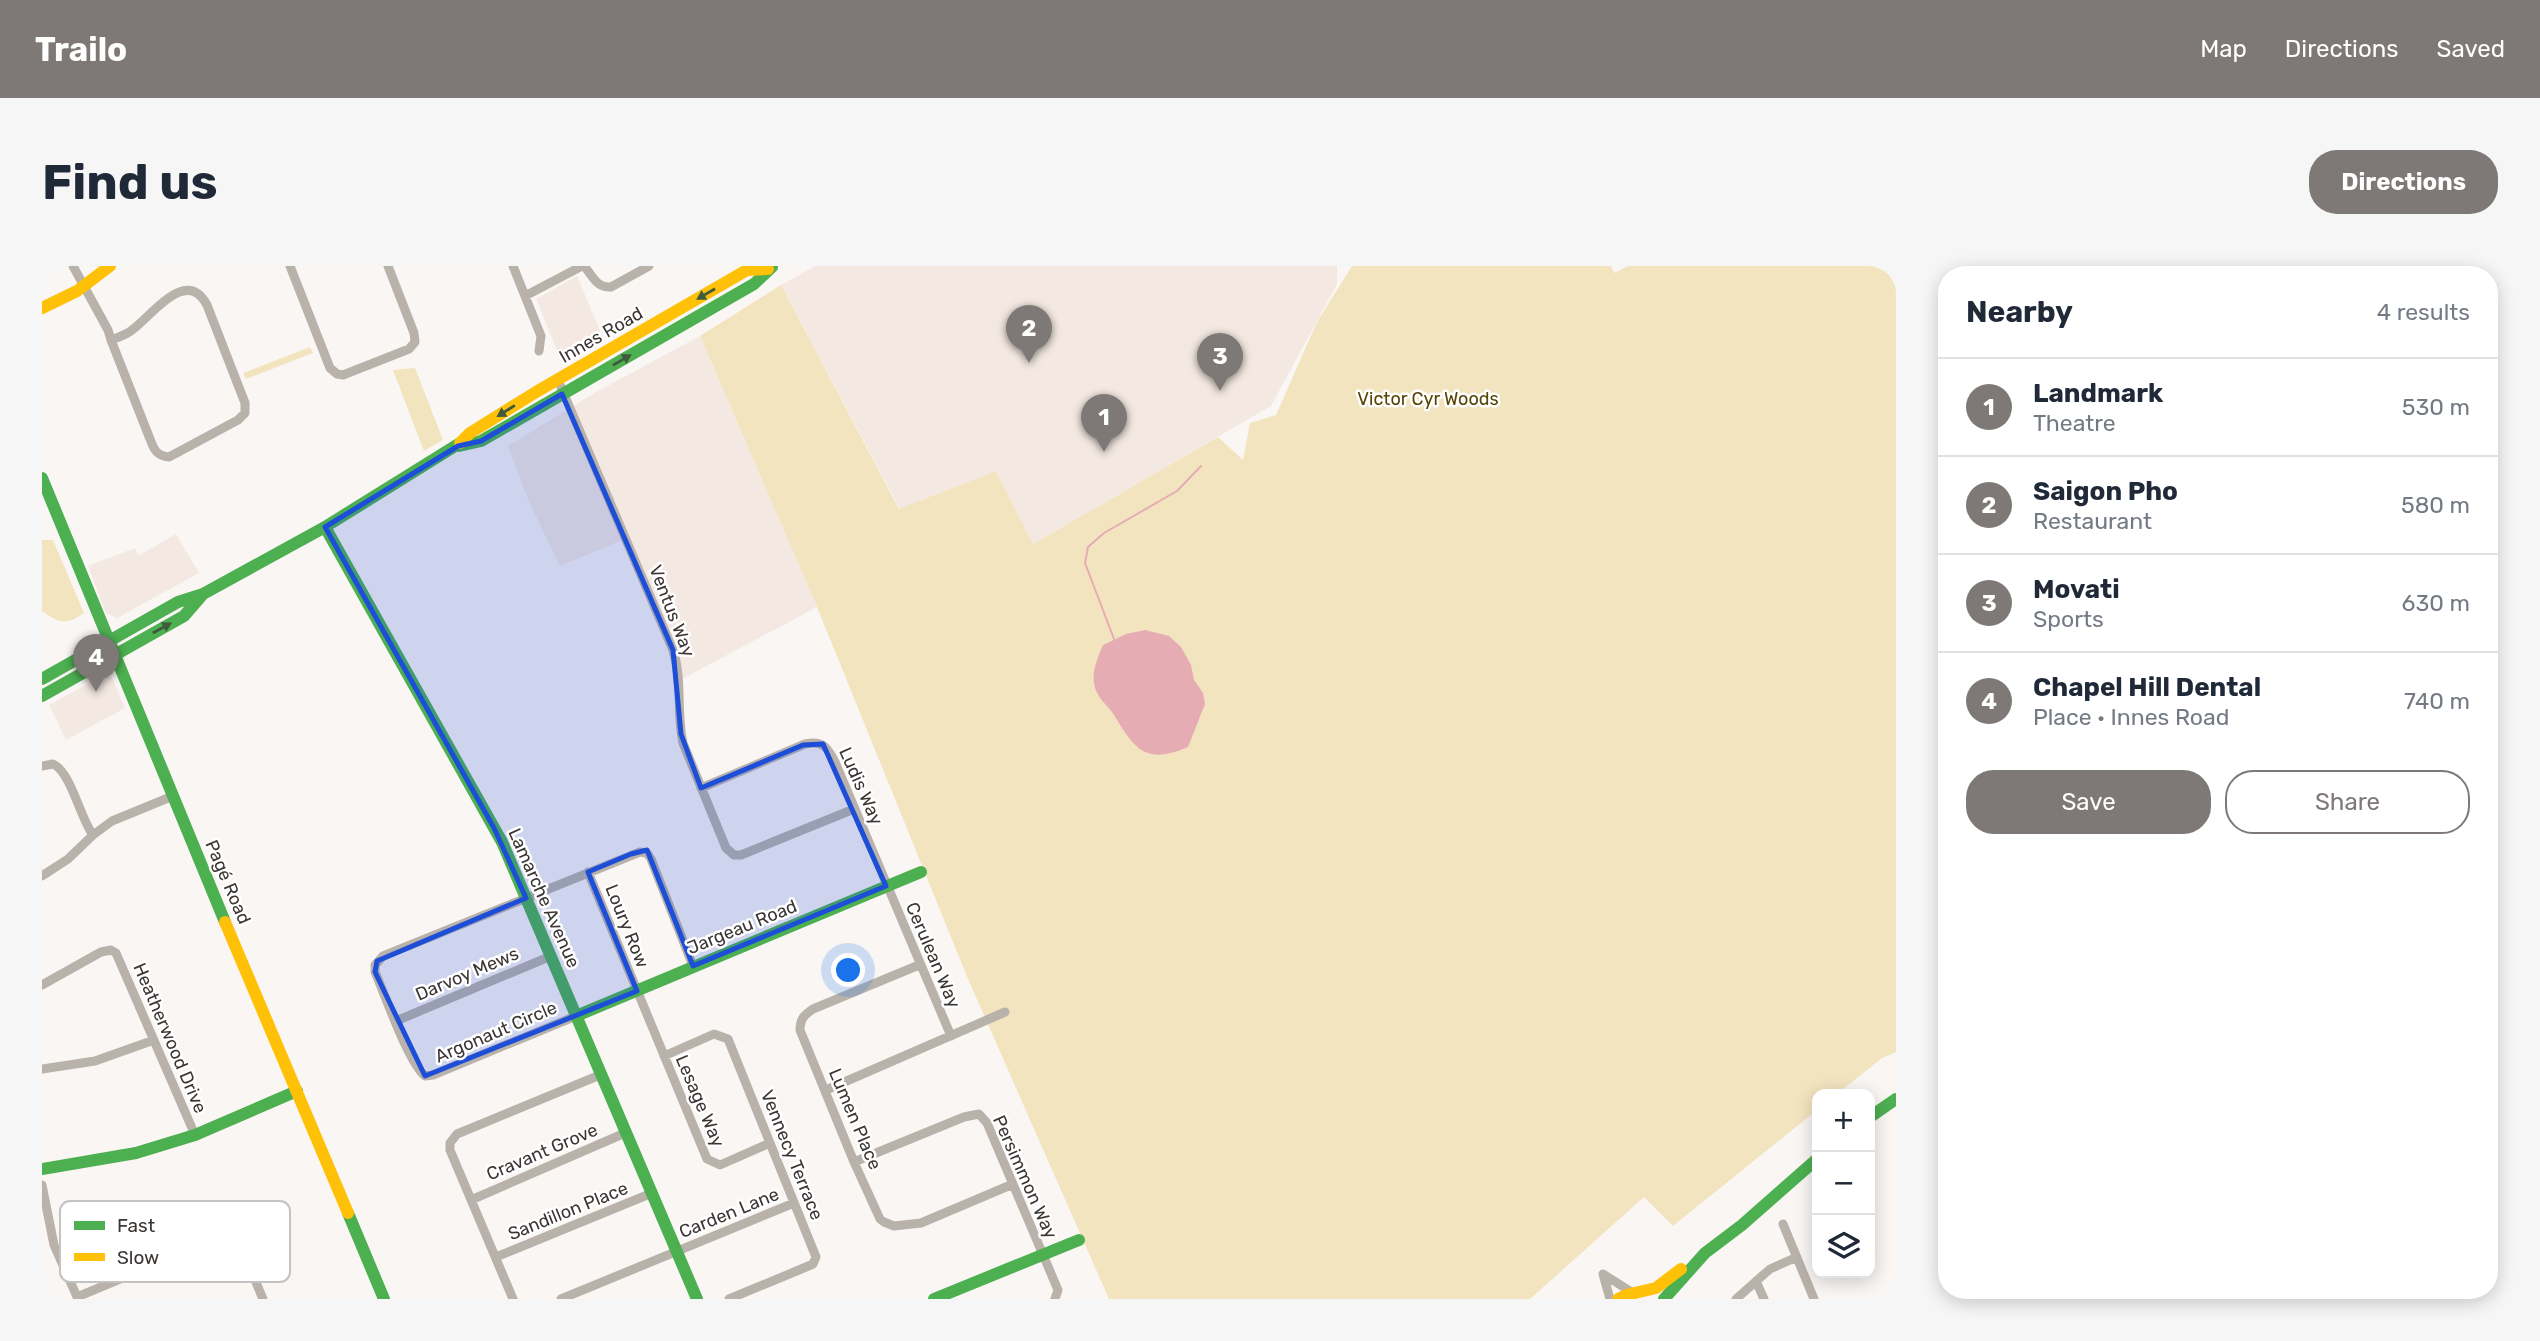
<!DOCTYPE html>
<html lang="en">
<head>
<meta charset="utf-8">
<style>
  :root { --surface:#fff; --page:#f6f6f7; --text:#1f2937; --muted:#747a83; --line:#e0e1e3; --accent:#7e7977 }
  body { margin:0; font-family:Rubik,sans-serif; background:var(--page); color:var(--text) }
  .controls { position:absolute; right:21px; bottom:21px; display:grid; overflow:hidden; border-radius:14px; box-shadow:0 4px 18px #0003 }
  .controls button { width:63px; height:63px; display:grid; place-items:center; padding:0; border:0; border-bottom:2px solid var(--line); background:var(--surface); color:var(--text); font:35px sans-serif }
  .you { position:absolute; left:807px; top:705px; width:24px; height:24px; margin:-18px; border:5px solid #fff; border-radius:50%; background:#1a73e8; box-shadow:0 0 0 10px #1a73e833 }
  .badge { display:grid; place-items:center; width:46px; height:46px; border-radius:50%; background:var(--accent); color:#fff; font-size:23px; font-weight:700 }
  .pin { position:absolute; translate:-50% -58px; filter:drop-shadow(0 2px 4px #0008) }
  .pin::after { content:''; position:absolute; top:37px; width:24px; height:21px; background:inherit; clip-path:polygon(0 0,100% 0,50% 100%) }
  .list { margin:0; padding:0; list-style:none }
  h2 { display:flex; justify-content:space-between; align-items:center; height:91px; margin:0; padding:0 28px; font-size:30px }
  h2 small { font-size:23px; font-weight:400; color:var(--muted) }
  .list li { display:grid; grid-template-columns:46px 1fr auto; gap:21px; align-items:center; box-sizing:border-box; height:98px; padding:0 28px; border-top:2px solid var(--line) }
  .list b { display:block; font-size:26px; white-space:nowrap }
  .list p { margin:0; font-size:23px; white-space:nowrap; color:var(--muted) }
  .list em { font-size:23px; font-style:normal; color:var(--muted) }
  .actions { display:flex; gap:14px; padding:21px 28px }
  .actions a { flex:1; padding:16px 0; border:2px solid var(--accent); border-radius:28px; text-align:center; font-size:24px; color:var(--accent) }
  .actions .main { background:var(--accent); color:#fff }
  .icon { flex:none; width:38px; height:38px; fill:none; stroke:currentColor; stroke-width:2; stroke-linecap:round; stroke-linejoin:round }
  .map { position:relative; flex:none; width:1854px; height:1033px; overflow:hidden; border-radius:28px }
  header { display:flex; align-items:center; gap:42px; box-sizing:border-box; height:98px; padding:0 35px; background:var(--accent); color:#fff }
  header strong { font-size:33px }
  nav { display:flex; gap:38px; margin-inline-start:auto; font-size:24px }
  .intro { display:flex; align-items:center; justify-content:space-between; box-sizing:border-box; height:168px; padding:0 42px }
  h1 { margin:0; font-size:49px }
  .button { padding:18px 32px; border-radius:28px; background:var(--accent); color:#fff; font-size:24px; font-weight:700 }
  main { display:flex; gap:42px; padding:0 42px }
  aside { flex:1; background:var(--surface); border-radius:28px; box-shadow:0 4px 18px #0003 }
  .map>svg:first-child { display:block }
</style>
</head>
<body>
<header>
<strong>Trailo</strong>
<nav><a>Map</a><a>Directions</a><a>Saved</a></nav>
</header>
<div class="intro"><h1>Find us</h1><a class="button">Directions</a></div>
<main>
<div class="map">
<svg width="1854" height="1033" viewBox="0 0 1854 1033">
  <rect width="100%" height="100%" fill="#faf6f4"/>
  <!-- built -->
  <path fill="#f4e9e2" d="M773,0H1295V18L1229,140L991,278L954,206L858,243L739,19Z
    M535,10L562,74L520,97L494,33Z
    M658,70L775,341L633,417L626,384L580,274L518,300L487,236L466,180L554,126Z
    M134,268L157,307L75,352L64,347L46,300L93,282L96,290Z
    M64,408L70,412L83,442L24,474L7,439Z"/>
  <!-- green -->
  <path fill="#f2e4bf" d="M1310,0H1569L1572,7L1586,0H1854V786L1840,792L1795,828H1775V844L1631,960L1602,931L1488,1033H1067L926,713L775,341L658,70L739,19L857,243L954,205L991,278L1176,171L1201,194L1208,157L1234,149L1275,56Z
    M268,81L271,87L204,113L201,107Z
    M373,102L401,174L382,185L351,104Z
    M0,274H11L42,347C23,360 18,357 0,345Z"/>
  <!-- water -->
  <path fill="#e6acb4" d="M1103,364L1127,370L1139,381L1149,399L1152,414L1161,427L1163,438L1146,481C1104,499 1093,484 1072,449C1065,438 1054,432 1052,417C1050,404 1056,391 1061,379L1084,368Z"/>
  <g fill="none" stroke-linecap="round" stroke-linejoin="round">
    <!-- stream -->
    <path stroke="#e6acb4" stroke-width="2" d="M1072,373L1043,297L1046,281L1062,267L1135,225L1159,200"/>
    <!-- street -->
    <path stroke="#b9b2ab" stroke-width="9" d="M31,0L66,64L69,74L108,173C112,184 115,190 127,191L196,154L203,147V137L165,39C144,0 110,50 90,64C84,69 77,71 69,74
      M248,0L288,102L295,108L301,109L367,83L373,76L372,67L346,0
      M471,0L499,70L497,85
      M542,0C551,10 554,22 569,21L607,0
      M483,30L540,0
      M516,114L631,384C641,415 634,446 641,477L684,582L692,589H699L812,543
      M0,500L11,498C29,506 38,552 51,569L26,593L0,610
      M659,522L763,478C781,474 786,482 793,496L909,770
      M51,569L70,555L131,530
      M546,606L665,893L678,899L728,877
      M877,699L771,743C762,749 758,753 758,764L812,896L838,953L842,956L852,960L879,957L971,918
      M0,719L59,686L69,684L74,687L153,869
      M534,750L391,809L383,810C367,798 343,729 333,706V699L341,690L598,586L605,587L609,593L651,700
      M354,755L509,690
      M622,790L672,768L686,773L774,991L771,998L764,1001L687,1033
      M0,803L53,795L112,774
      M784,824L963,746
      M812,896L922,851L937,848L945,857L1016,1024L1013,1033
      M0,919L12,979L36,1033
      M429,934L583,867
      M1741,958L1772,1033
      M454,991L610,927
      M1561,1008L1591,1027
      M1561,1008L1568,1033
      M1714,1015L1722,1033
      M35,1031L184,969L195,973L198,978L221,1033
      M471,1033L408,884V877L415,868L558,809
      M519,1033L752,937
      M1694,1033L1728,1003L1755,991"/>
    <!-- fast -->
    <path stroke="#4caf50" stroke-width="12" d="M417,180L439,175L712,18L730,1
      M0,212L183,656
      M283,261L460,576L655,1033
      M0,413L136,336L161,328L283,261L418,177
      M0,430L142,350L161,328
      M534,750L879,606
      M1828,851L1854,833
      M0,903L94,887L153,869L255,825
      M306,947L342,1033
      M892,1033L1037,974
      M1622,1033L1663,987L1700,959L1775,893"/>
    <!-- slow -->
    <path stroke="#ffc107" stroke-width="12" d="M0,42L35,25L68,0
      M418,177L428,167L494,126L705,4L726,3
      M183,656L306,947
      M1576,1033L1584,1029L1614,1022L1639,1003"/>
  </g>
  <!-- one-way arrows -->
  <defs><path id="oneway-solid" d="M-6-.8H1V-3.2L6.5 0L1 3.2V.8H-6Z" transform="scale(1.75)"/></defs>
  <g fill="#405a3c">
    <use href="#oneway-solid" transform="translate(664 28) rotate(150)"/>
    <use href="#oneway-solid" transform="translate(580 94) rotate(-30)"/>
    <use href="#oneway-solid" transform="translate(464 145) rotate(148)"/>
    <use href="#oneway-solid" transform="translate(120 362) rotate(-29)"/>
  </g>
  <!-- marked area -->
  <path fill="#1d4ed8" fill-opacity="0.2" stroke="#1d4ed8" stroke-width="5" stroke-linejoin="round" d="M520,128L631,384L639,468L659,522L761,479L781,478L844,620L651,700L605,584L589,588L546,606L595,725L383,810L333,706L335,695L484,632L452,562L283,261L416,180L439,175Z"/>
  <g text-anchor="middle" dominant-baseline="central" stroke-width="5" stroke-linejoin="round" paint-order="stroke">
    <!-- street labels -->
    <g font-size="18" fill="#3b3634" stroke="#fff">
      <text transform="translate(559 69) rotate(-30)">Innes Road</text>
      <text transform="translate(630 345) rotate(69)">Ventus Way</text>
      <text transform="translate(819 520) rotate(66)">Ludis Way</text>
      <text transform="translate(186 616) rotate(67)">Pagé Road</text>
      <text transform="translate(502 632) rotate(66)">Lamarche Avenue</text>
      <text transform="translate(585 660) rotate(68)">Loury Row</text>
      <text transform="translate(700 661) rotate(-22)">Jargeau Road</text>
      <text transform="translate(891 689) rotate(67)">Cerulean Way</text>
      <text transform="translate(425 708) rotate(-23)">Darvoy Mews</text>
      <text transform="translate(454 766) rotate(-23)">Argonaut Circle</text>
      <text transform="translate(128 772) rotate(67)">Heatherwood Drive</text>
      <text transform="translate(658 835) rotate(67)">Lesage Way</text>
      <text transform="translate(813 853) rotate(67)">Lumen Place</text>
      <text transform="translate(500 886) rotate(-23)">Cravant Grove</text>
      <text transform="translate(750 889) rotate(68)">Vennecy Terrace</text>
      <text transform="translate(983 911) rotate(66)">Persimmon Way</text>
      <text transform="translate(526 945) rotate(-22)">Sandillon Place</text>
      <text transform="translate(687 947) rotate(-22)">Carden Lane</text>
    </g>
    <!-- park labels -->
    <g font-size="18" fill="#564405" stroke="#fff">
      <text x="1386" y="133">Victor Cyr Woods</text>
    </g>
  </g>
  <!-- legend -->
  <rect x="18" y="935" width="230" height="81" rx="10" fill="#fff" stroke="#c4c3c2" stroke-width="2"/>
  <rect x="32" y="955" width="31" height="9" fill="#4caf50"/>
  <rect x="32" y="987" width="31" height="8" fill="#ffc107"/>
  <g font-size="19" fill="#3b3634">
    <text x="75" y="966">Fast</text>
    <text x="75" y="998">Slow</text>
  </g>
</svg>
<div class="controls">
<button>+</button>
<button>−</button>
<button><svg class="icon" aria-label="layers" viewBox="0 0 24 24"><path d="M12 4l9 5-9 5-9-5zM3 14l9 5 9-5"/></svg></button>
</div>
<div class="you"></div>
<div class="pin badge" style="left:1062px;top:186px">1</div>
<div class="pin badge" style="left:987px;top:97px">2</div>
<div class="pin badge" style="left:1178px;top:125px">3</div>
<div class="pin badge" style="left:54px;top:426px">4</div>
</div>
<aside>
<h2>Nearby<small>4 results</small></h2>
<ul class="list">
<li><span class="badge">1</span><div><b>Landmark</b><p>Theatre</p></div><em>530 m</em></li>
<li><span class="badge">2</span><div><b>Saigon Pho</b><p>Restaurant</p></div><em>580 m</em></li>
<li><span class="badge">3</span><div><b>Movati</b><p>Sports</p></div><em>630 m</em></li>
<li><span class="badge">4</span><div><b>Chapel Hill Dental</b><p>Place · Innes Road</p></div><em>740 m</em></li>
</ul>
<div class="actions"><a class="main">Save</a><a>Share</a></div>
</aside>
</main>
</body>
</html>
